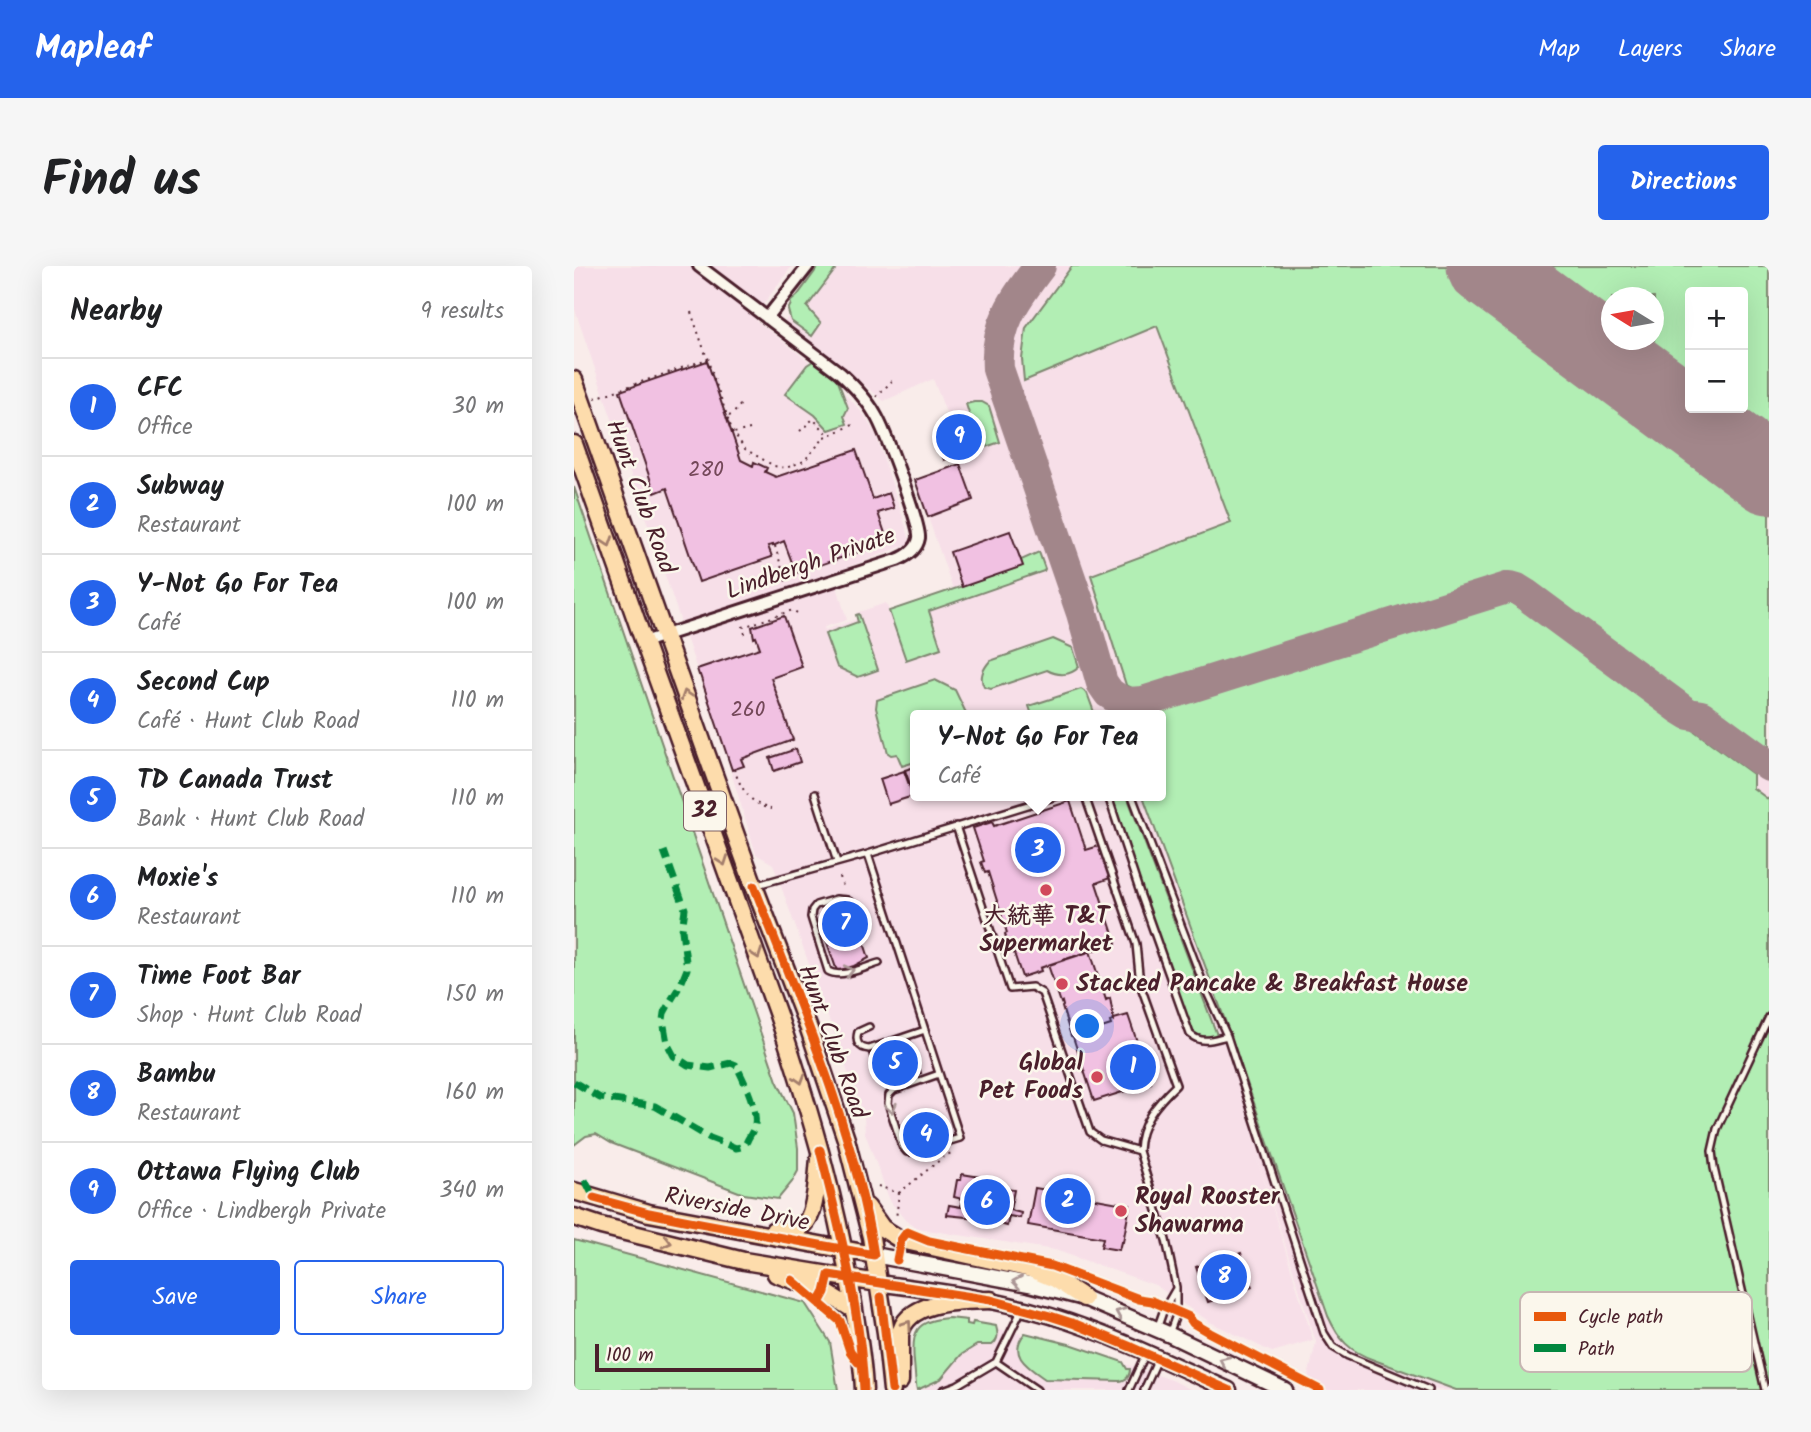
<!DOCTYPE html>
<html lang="en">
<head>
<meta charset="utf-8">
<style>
  :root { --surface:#fff; --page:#f6f6f6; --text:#202124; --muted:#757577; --line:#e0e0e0; --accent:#2563eb }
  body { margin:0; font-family:Kalam,"LXGW WenKai TC",sans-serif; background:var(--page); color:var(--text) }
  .controls { position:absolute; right:21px; top:21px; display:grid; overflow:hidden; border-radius:7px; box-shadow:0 7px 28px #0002 }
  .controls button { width:63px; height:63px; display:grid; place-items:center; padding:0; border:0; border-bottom:2px solid var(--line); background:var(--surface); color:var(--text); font:35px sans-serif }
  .compass { position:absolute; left:1027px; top:21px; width:63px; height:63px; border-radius:50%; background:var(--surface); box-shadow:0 7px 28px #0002; rotate:281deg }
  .scale { position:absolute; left:21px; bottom:18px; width:175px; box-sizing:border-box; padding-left:7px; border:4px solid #4a1f2b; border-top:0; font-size:19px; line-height:24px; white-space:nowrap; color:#4a1f2b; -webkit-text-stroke:5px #fbf7ec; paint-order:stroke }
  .you { position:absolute; left:514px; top:761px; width:24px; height:24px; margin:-18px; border:5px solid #fff; border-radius:50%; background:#1a73e8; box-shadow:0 0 0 10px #1a73e833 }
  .badge { display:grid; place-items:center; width:46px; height:46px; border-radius:50%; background:var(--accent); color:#fff; font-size:23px; font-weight:700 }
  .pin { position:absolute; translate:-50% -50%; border:4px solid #fff; box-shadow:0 2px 7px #0006 }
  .popup { position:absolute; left:336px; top:444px; width:256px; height:91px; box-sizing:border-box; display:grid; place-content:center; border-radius:7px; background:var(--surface); filter:drop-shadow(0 2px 5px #0005); font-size:23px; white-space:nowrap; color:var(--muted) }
  .popup b { font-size:26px; color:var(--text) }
  .popup::after { content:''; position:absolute; left:50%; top:100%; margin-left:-14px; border:14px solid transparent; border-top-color:var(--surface) }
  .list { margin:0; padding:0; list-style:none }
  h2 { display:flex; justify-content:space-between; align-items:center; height:91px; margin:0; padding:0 28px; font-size:30px }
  h2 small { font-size:23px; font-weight:400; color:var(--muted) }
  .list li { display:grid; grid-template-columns:46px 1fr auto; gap:21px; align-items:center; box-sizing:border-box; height:98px; padding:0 28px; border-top:2px solid var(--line) }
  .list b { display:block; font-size:26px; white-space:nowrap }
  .list p { margin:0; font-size:23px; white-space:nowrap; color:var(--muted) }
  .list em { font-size:23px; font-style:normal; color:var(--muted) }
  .actions { display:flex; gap:14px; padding:21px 28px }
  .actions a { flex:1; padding:16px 0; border:2px solid var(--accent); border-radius:7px; text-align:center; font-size:24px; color:var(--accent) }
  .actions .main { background:var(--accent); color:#fff }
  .map { position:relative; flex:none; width:1195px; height:1124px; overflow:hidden; border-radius:7px }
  header { display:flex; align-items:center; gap:42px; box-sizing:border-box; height:98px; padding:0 35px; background:var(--accent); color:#fff }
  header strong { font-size:33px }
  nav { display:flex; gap:38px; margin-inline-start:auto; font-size:24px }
  .intro { display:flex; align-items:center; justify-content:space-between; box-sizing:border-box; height:168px; padding:0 42px }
  h1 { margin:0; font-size:49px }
  .button { padding:18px 32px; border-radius:7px; background:var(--accent); color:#fff; font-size:24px; font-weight:700 }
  main { display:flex; gap:42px; padding:0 42px }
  aside { flex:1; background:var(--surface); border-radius:7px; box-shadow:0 7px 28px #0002 }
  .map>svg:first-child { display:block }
</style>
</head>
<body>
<header>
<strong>Mapleaf</strong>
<nav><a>Map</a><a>Layers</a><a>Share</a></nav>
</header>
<div class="intro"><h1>Find us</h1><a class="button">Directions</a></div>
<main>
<aside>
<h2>Nearby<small>9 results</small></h2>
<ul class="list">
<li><span class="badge">1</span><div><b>CFC</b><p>Office</p></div><em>30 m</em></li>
<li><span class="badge">2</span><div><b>Subway</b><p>Restaurant</p></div><em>100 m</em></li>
<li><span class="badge">3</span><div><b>Y-Not Go For Tea</b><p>Café</p></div><em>100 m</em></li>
<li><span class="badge">4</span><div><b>Second Cup</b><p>Café · Hunt Club Road</p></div><em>110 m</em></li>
<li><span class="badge">5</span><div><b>TD Canada Trust</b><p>Bank · Hunt Club Road</p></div><em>110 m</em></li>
<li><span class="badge">6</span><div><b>Moxie's</b><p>Restaurant</p></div><em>110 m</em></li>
<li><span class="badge">7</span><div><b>Time Foot Bar</b><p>Shop · Hunt Club Road</p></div><em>150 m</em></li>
<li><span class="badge">8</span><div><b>Bambu</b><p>Restaurant</p></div><em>160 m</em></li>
<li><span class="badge">9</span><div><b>Ottawa Flying Club</b><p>Office · Lindbergh Private</p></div><em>340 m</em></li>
</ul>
<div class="actions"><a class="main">Save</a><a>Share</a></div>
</aside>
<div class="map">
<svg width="1195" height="1124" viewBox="0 0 1195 1124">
  <rect width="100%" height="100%" fill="#f9ecea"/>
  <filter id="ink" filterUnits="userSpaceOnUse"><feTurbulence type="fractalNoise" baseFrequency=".0143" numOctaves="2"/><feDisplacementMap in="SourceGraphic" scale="14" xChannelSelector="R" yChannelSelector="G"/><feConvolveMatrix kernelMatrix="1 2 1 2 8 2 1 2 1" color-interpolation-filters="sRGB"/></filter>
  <g filter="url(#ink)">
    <!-- built -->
    <path fill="#f7dfe8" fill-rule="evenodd" d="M0,0H218L179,52L260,115L290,149L302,169L337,277L259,307L273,354L250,361L251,364L283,353L282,347L312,337L315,345L379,323L341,214L408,189L395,147L375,154L359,113L310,135L211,55L251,0H1195V1124H749L733,1116L742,1076L682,888L739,1074L698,1086L636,1056L581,1019L481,984L353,964L342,961L332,955L316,935L291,867L290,851L199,598L182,588L150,483L0,41ZM1116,26H1169V142H1116ZM1038,32H1080V74H1038ZM342,449H586V530H342Z
      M370,1053L480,1074L598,1114L618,1124H345L343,1067Z"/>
    <!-- green -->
    <path fill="#b2eeb4" stroke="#7e8670" stroke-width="2" d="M245,0H264L233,41L247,57L238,70L217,55L214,44L217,38L216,36L223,30Z
      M498,0H876L1195,237V489L1123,436L1116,437L942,309L568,427L552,419L517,309L657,257L583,60L450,115L448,93L452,62Z
      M948,0H1195V182L1141,142H1169V26H1116V124L1048,74H1080V32H1038L1037,66Z
      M239,95L243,96L262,110L274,142L270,150L273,158L255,164L241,149L211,128L233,99Z
      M400,136H408L415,140L426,176L406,183L392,138Z
      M0,221L203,815L219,847L224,882V905L218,916L204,933L170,928L37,877L22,868L12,870L0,879Z
      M465,286L471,303L470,305L355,345L367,382L332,394L315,345L448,300L447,294Z
      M933,333L945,336L1179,508V522L1195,534V1124H882L800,1094C775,1085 765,1074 754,1050L656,768L569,530H586V449H562L920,334Z
      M285,348L304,404L284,411L263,401L251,368L284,356L282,349Z
      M479,373L499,382L505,401C496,410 484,410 473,404L417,423L410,421C405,411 409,403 416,395Z
      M361,414L381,424L393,449H342L341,496L328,500L323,488L317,489L314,487L302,442L303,434Z
      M507,423L513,427L521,449H458L455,440Z
      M536,530H553L643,769C633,771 625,773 617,764Z
      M0,974L231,1037L256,1076L264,1124H0Z
      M375,1052L393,1054V1058L398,1059L399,1056L422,1060C424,1067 425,1074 418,1079H403L398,1082L387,1089L367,1113L343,1124C341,1115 341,1105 340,1096C337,1065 342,1054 375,1052Z
      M451,1067L499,1079L549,1096L553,1103H556C556,1110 553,1114 546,1115L471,1113C454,1101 433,1089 451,1067Z"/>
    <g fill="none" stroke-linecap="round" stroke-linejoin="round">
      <!-- taxiway -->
      <path stroke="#a2868a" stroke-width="32" d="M466,0C441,33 421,59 424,103L508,347L528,417L535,427L547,435L554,437L569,436L936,321L943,323L951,328L1107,443L1115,448L1127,450L1195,500"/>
      <!-- runway -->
      <path stroke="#a2868a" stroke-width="79" d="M912,0L1195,209"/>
    </g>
    <!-- building -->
    <path fill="#f1c1e2" stroke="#4a1f2b" stroke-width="2" d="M133,95L167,194L179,200L180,196L193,202L191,206L202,211L282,184L299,233L315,227L320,242L304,247L314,276L222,307L210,275L199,280V279L194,280L198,291L125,316L93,222L81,227L46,125Z
      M394,151L401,170L387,175L391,187L370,194L365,180L370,178L369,174L373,173L368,160Z
      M386,198L399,234L354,251L341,214Z
      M436,265L449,300L388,321L376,286Z
      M210,350L228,401L197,412L219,474L167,493L170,500L158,504L126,409H125L123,403L186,382L182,371L180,372L178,361Z
      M222,483L226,496L200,505L196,492Z
      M341,499H342V520L337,521L331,504L341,501Z
      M330,505L339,530L314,538L306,513Z
      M496,535L512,584L525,580L536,612L522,617L542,677L466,702L467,705L448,711L437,678L434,679L431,668L433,667L414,606L411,607L407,596L410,595L399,562L418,556L420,560Z
      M280,647L295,692L280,700L263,705L247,659Z
      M516,685L532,734L536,732L540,755L536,756L537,759L499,771L497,770L488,741L489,740L488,736L487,737L474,699Z
      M554,749L577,817L520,835L499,771L537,759L536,756L540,755V753Z
      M336,774L347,807L306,820L295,788Z
      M366,857L370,870L363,873L364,874L357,877V875L339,881L334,867Z
      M388,908L418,913L420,916L417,921L440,924L436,944L447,947L446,952L435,950L433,960L402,952L373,949L375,939L387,941L388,933L380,931L383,914H387Z
      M461,922L556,939L549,976H547L545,984L527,981L529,972L454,959Z
      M667,987L678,1021L666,1025L668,1029L661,1031L660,1028L634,1036L622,1001Z"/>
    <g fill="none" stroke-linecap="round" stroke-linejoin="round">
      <!-- service casing -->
      <g stroke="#4a1f2b" stroke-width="10">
        <path id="service" d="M241,528L263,596
          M511,530L562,678L566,718L602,819C582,838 566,857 565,885
          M534,530L567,630L616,768C628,779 640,773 653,770
          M558,530L631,722L653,770L750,1067L759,1081L774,1090L855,1124
          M382,560L436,723L458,721L468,727L516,866L527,874L565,885L592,974L602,1021V1049L595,1068
          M294,588L386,872L339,886H333L328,880L314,837L315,829L320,824L365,808
          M183,619L294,588L483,530
          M288,643L273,634L262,633L242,639L238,644L237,651L254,705C267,713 291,701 305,697
          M295,761L284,766C281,776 285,782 295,783L351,764
          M583,1063L590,1043L601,1024
          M422,1096L463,1124
          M369,1124L383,1119L422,1096L448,1043
          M555,1124L572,1087
          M570,1124L584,1093
          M1191,1124L1140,902L1138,885L1143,863L1195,751"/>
      </g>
      <!-- minor casing -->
      <g stroke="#4a1f2b" stroke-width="16">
        <path id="minor" d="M193,52L234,0
          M70,376L323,294C333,290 343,284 345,272C347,260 310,162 301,148C292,132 279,119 266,107L125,0"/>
      </g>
      <!-- secondary casing -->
      <g stroke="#4a1f2b" stroke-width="19">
        <path id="secondary" d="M300,989L455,1018L510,1032L594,1068L711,1124
          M304,1017C363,1025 421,1033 477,1050C539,1069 597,1098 655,1124"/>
      </g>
      <!-- primary casing -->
      <g stroke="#4a1f2b" stroke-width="21">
        <path id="primary" d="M0,114L133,489L180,620L235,763L272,873L297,971L312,1067L318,1124
          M0,178L70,376L204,749C237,847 266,947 281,1050C285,1074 289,1099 290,1124
          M0,925L75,947L300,989
          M293,941L308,962L327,974L457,1003L481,1013L510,1032
          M0,951L27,960L170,995L304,1017
          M200,964C208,964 220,965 227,961C243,952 243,909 245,893
          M202,1008L251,1026L280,1044
          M326,1115V1069C332,1033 389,1035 417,1034"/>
      </g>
      <!-- path -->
      <path stroke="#4a1f2b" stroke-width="2" stroke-dasharray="2 5" stroke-linecap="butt" d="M117,46L159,167
        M302,131L318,115
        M21,132L139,91
        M155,150L159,148L167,138
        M176,163L160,167L171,183L200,200L212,202L230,195L251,171L279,159
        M226,165L239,153L255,169
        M201,280L213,319
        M171,368L169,361L219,344L226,349
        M160,503C167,523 176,538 197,543
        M266,611L270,623
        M304,920L325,927L322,953
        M325,927L372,889L381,886"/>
      <!-- service -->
      <use href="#service" stroke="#fbf7ec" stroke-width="5"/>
      <!-- minor -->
      <use href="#minor" stroke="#fbf7ec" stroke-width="10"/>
      <!-- secondary -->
      <use href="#secondary" stroke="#fbf7ec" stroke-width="14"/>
      <!-- primary -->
      <use href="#primary" stroke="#fddcac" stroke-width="16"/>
      <!-- quiet -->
      <path stroke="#00873e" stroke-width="7" stroke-dasharray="14 7" stroke-linecap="butt" d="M0,816L26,832L81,840L136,872L162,882C169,881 171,880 174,873C177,868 180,863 181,858C184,844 169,812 162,799L157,797L136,802L114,799L100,790L93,777L89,754L90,747L96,736L107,718L113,703L108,664L111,643L90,585
        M11,914L20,932"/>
      <!-- cycleway casing -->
      <g stroke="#fbf7ec" stroke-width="13">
        <path id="cycleway" d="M246,884C266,963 286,1043 290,1124
          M20,932L75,947L110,954L300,989C280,863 226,739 180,620
          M323,994L327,974L333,966L355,975L478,1000L565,1033L578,1035L615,1051L619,1057L636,1067L746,1124
          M218,1014L266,1055L276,1085L284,1096
          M307,1031L318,1124
          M245,1037L251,1026L255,1009L417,1034L476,1050L501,1058L557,1081L655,1124"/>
      </g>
      <!-- cycleway -->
      <use href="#cycleway" stroke="#e8590c" stroke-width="9"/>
    </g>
    <!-- one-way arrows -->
    <defs><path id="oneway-chevron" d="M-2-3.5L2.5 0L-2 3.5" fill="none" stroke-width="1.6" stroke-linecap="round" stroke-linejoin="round" transform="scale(1.75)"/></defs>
    <g stroke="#a47e6c">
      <use href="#oneway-chevron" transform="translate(34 276) rotate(71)"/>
      <use href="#oneway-chevron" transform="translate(112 429) rotate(-109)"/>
      <use href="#oneway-chevron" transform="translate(149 595) rotate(70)"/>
      <use href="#oneway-chevron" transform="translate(183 688) rotate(70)"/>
      <use href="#oneway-chevron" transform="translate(226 813) rotate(73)"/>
      <use href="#oneway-chevron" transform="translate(93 976) rotate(14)"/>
      <use href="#oneway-chevron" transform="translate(333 1059) rotate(-55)"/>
    </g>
    <g stroke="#ab9695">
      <use href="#oneway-chevron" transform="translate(275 705) rotate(-13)"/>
      <use href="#oneway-chevron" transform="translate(317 842) rotate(78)"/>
      <use href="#oneway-chevron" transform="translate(443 1016) rotate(-170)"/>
      <use href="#oneway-chevron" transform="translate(546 1047) rotate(-157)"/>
      <use href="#oneway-chevron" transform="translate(650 1095) rotate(-155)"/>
    </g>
  </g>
  <!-- markers -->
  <g fill="#d1495b" stroke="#fbf7ec" stroke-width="2.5">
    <circle cx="472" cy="624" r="7"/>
    <circle cx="488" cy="718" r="7"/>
    <circle cx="523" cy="811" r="7"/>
    <circle cx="547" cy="945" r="7"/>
  </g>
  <g text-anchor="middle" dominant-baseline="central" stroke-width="5" stroke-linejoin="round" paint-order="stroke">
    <!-- number labels -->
    <g font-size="21" fill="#744859">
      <text x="132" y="204">280</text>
      <text x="174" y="444">260</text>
    </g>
    <!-- shield labels -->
    <rect fill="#fbf7ec" stroke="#7f6065" stroke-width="2" x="110" y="525.5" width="42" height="39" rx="5"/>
    <g font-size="23" font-weight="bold" fill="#4a1f2b">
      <text x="131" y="545">32</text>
    </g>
    <!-- street labels -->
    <g font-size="24" fill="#4a1f2b" stroke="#fbf7ec">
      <text transform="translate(66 231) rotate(70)">Hunt Club Road</text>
      <text transform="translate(237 298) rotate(-19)">Lindbergh Private</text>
      <text transform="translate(258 776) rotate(70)">Hunt Club Road</text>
      <text transform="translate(163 944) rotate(11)">Riverside Drive</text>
    </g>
    <!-- poi labels -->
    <g font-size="24" font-weight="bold" fill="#4a1f2b" stroke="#fbf7ec" text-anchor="start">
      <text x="472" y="650" text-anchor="middle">大統華 T&amp;T<tspan x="472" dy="28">Supermarket</tspan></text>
      <text x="502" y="718">Stacked Pancake &amp; Breakfast House</text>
      <text x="509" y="797" text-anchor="end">Global<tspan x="509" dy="28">Pet Foods</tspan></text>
      <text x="561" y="931">Royal Rooster<tspan x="561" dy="28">Shawarma</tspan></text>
    </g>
  </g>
  <!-- legend -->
  <rect x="946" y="1026" width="232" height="80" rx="10" fill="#fbf7ec" stroke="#c6b6b2" stroke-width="2"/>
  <rect x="960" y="1046" width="32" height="9" fill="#e8590c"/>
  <rect x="960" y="1078" width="32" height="8" fill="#00873e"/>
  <g font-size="19" fill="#4a1f2b">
    <text x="1004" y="1057">Cycle path</text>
    <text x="1004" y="1089">Path</text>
  </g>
</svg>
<div class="controls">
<button>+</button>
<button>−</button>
</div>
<svg class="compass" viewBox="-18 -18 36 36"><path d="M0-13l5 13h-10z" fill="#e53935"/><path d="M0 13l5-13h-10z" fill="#757577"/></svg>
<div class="scale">100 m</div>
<div class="you"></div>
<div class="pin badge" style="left:559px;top:801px">1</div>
<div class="pin badge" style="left:494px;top:935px">2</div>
<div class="pin badge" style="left:464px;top:584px">3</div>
<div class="popup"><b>Y-Not Go For Tea</b>Café</div>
<div class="pin badge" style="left:352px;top:869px">4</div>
<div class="pin badge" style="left:321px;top:797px">5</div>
<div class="pin badge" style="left:413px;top:936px">6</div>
<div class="pin badge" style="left:271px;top:658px">7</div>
<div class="pin badge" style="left:650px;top:1011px">8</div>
<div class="pin badge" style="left:385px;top:171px">9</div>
</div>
</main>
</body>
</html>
